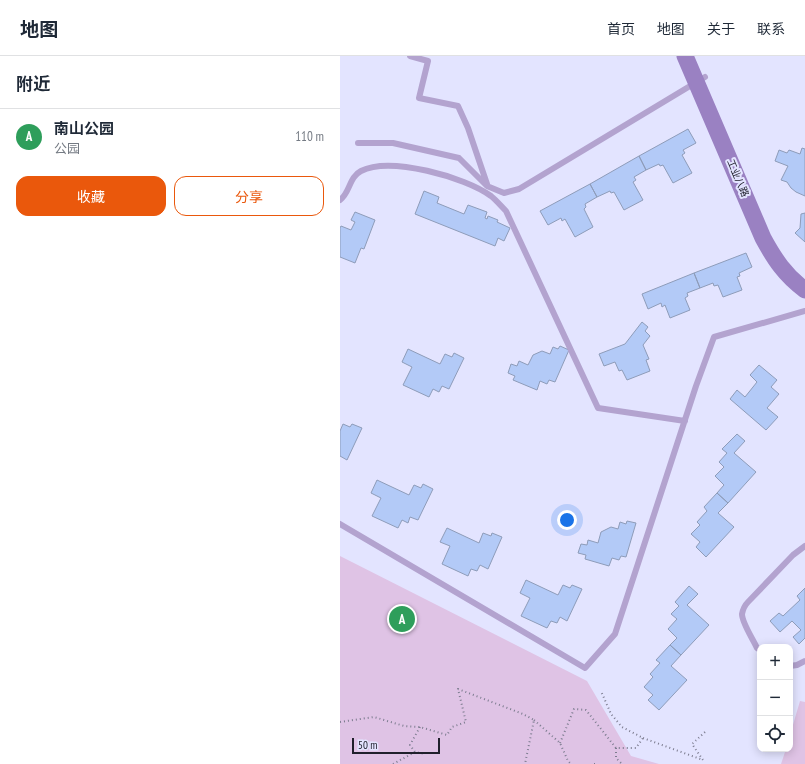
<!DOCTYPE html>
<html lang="zh">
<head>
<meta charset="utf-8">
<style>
  :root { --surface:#fff; --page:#f6f6f7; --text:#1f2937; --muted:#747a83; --line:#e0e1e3; --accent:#ea580c }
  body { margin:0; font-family:"PT Sans Narrow","Noto Sans SC",sans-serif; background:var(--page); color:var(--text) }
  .controls { position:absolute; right:12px; bottom:12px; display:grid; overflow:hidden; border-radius:8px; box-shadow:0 2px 10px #0003 }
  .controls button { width:36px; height:36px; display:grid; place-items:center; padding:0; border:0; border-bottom:1px solid var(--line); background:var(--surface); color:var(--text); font:20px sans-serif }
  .scale { position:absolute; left:12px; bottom:10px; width:88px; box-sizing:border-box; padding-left:4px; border:2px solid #20202c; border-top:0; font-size:11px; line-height:14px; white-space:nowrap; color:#20202c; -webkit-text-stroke:3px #e3e4ff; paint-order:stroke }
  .you { position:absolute; left:227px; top:464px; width:14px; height:14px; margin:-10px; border:3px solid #fff; border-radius:50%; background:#1a73e8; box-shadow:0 0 0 6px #1a73e833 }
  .badge { display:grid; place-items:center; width:26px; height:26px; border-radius:50%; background:var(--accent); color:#fff; font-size:13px; font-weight:700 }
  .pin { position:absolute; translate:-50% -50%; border:2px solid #fff; box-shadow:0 1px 4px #0006 }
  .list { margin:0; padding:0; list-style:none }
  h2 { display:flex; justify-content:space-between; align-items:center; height:52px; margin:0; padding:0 16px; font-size:17px }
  h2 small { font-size:13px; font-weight:400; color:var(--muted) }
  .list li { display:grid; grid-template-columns:26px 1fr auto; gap:12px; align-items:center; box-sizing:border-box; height:56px; padding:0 16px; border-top:1px solid var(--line) }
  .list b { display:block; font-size:15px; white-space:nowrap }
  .list p { margin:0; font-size:13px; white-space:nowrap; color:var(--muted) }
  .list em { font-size:13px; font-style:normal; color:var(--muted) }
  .actions { display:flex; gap:8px; padding:12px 16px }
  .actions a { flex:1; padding:9px 0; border:1px solid var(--accent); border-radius:12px; text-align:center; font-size:14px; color:var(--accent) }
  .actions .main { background:var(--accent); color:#fff }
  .icon { flex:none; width:22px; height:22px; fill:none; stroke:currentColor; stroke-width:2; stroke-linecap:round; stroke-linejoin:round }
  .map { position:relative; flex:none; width:465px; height:708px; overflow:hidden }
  header { display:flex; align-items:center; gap:24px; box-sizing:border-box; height:56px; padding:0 20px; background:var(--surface); border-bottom:1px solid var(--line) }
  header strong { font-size:19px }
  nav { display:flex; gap:22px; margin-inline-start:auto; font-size:14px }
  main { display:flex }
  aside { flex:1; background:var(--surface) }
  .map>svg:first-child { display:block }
</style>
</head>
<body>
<header>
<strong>地图</strong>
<nav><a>首页</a><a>地图</a><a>关于</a><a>联系</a></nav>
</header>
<main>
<aside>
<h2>附近<small></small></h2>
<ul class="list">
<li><span class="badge" style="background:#2e9e5b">A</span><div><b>南山公园</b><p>公园</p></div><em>110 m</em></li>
</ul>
<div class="actions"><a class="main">收藏</a><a>分享</a></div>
</aside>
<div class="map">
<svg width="465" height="708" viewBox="0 0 465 708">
  <rect width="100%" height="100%" fill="#e3e4ff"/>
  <!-- green -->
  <path fill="#dfc3e5" d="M0,500L247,625L291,700L319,708H0Z
    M460,645L465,646V708H441L446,693H450V679Z"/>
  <!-- building -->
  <path fill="#b3caf7" stroke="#8e9cb9" d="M348,73L356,87L343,94L345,97L342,99L352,117L333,127L323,109L320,110L319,108L306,114L299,100Z
    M462,92L465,93V140L456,136L451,132L447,126L441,124L448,110L435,105L439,94L447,97L449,94L460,98Z
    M299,100L306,114L294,121L296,124L293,126L303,144L284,154L274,136L271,137L270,135L257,141L250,128Z
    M250,128L257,141L245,148L246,151L244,153L253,171L235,181L225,163L222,165L221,162L208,169L200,155Z
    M84,135L99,141L97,147L124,158L128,149L147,156L145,162L147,163L148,160L158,164L157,166L170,172L164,185L158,182L155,190L75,158Z
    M15,156L35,164L24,193L21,192L15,207L0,201V172L1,170L11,174L15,166L11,164Z
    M465,157V186L455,177L460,172L461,158Z
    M406,197L412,211L399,217L400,220L397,221L402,234L383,241L378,229L374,230L373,227L360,232L354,217Z
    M354,217L360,232L347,237L348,240L345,242L350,254L330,262L325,249L322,251L321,247L308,253L302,238Z
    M302,266L308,271L305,275L310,280L303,289L309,303L306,304L310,315L287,324L282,314L279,315L275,306L264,310L259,298L285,288Z
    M220,290L229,294L215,326L209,324L207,328L200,325L197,334L173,324L175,320L168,317L171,308L177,310L179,305L188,309L193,299L202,295L210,298L213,291L218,293Z
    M68,293L100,308L105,298L112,301L114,297L124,302L109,333L102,330L99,336L93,333L89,341L63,329L72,311L62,306Z
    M419,309L437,324L431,331L439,338L427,352L438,361L426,374L390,343L397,334L405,341L417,326L410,319Z
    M3,368L10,371L12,368L22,372L7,404L0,400V375Z
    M397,378L405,385L394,397L416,416L388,447L377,437L384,429L375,420L384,411L379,406L387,397L382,393Z
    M37,424L69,439L74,429L81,432L83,428L93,433L78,464L70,461L68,467L62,464L58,472L32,460L41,442L31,437Z
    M377,437L388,447L378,457L394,471L366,501L356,491L360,486L351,478L360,469L357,466L367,455L364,451Z
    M287,465L296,467L286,501L281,500L279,504L272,502L269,510L245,503L246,499L238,497L241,488L247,489L248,484L258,487L261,476L271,471L278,473L280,466L286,468Z
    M107,472L139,487L143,477L151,480L152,477L162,481L148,513L140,509L137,515L131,513L128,520L102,508L110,490L100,486Z
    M186,524L218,539L223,529L230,532L232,529L242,533L227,565L220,561L217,567L211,565L207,572L181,560L190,542L180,537Z
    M349,530L358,538L347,549L369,569L341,599L330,589L337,582L328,573L337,563L331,558L339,550L335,546Z
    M465,532V582L459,588L453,581L461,574L452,565L440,576L430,565L439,557L443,560L460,544L457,540Z
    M330,589L341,599L331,610L347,624L319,654L308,644L313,639L304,631L313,621L310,618L320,607L316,604Z"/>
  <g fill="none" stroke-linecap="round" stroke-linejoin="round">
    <!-- path -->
    <path stroke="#7c7c8f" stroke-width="2" stroke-dasharray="1 3" stroke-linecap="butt" d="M194,664L220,687L228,705L231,708
      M0,666L34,661L64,670L80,671L107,679L112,671L126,666L118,633L183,658L194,664L185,708
      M80,671L70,689L75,696L85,698
      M303,682L363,704L352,688L365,676
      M220,687L234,653L246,654L276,692H296L303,682L282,671L271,658L261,635
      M276,692V702L282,708
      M53,708L75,696
      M254,708H257"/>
    <!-- lane -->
    <path stroke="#b3a3cf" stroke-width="6" d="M70,0L88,5L79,42L118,50L128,72L147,128
      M18,87H53L119,102L147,130L164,137L179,133L365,21
      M0,144C10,137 9,121 21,115C50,100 125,121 151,140C156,144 161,150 166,155L258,352L345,365
      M0,468L245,612L275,578L356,330L374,281L465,255
      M420,594L417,592C413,583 402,567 402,558C403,553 405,549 408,546L453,499L465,490
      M450,610L457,609L465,605"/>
    <!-- secondary -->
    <path stroke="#9a81c2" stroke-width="17" d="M345,0L423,182C435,204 445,219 465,234"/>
  </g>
  <g text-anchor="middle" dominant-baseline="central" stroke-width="4" stroke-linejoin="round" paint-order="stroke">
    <!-- street labels -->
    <g font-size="10" fill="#20202c" stroke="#e3e4ff">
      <text transform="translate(398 122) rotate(67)">工业八路</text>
    </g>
  </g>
</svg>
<div class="controls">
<button>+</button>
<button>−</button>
<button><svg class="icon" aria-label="locate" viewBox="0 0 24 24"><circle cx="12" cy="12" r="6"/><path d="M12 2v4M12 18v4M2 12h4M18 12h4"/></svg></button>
</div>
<div class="scale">50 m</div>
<div class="you"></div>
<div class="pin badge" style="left:62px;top:563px;background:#2e9e5b">A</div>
</div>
</main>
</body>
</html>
